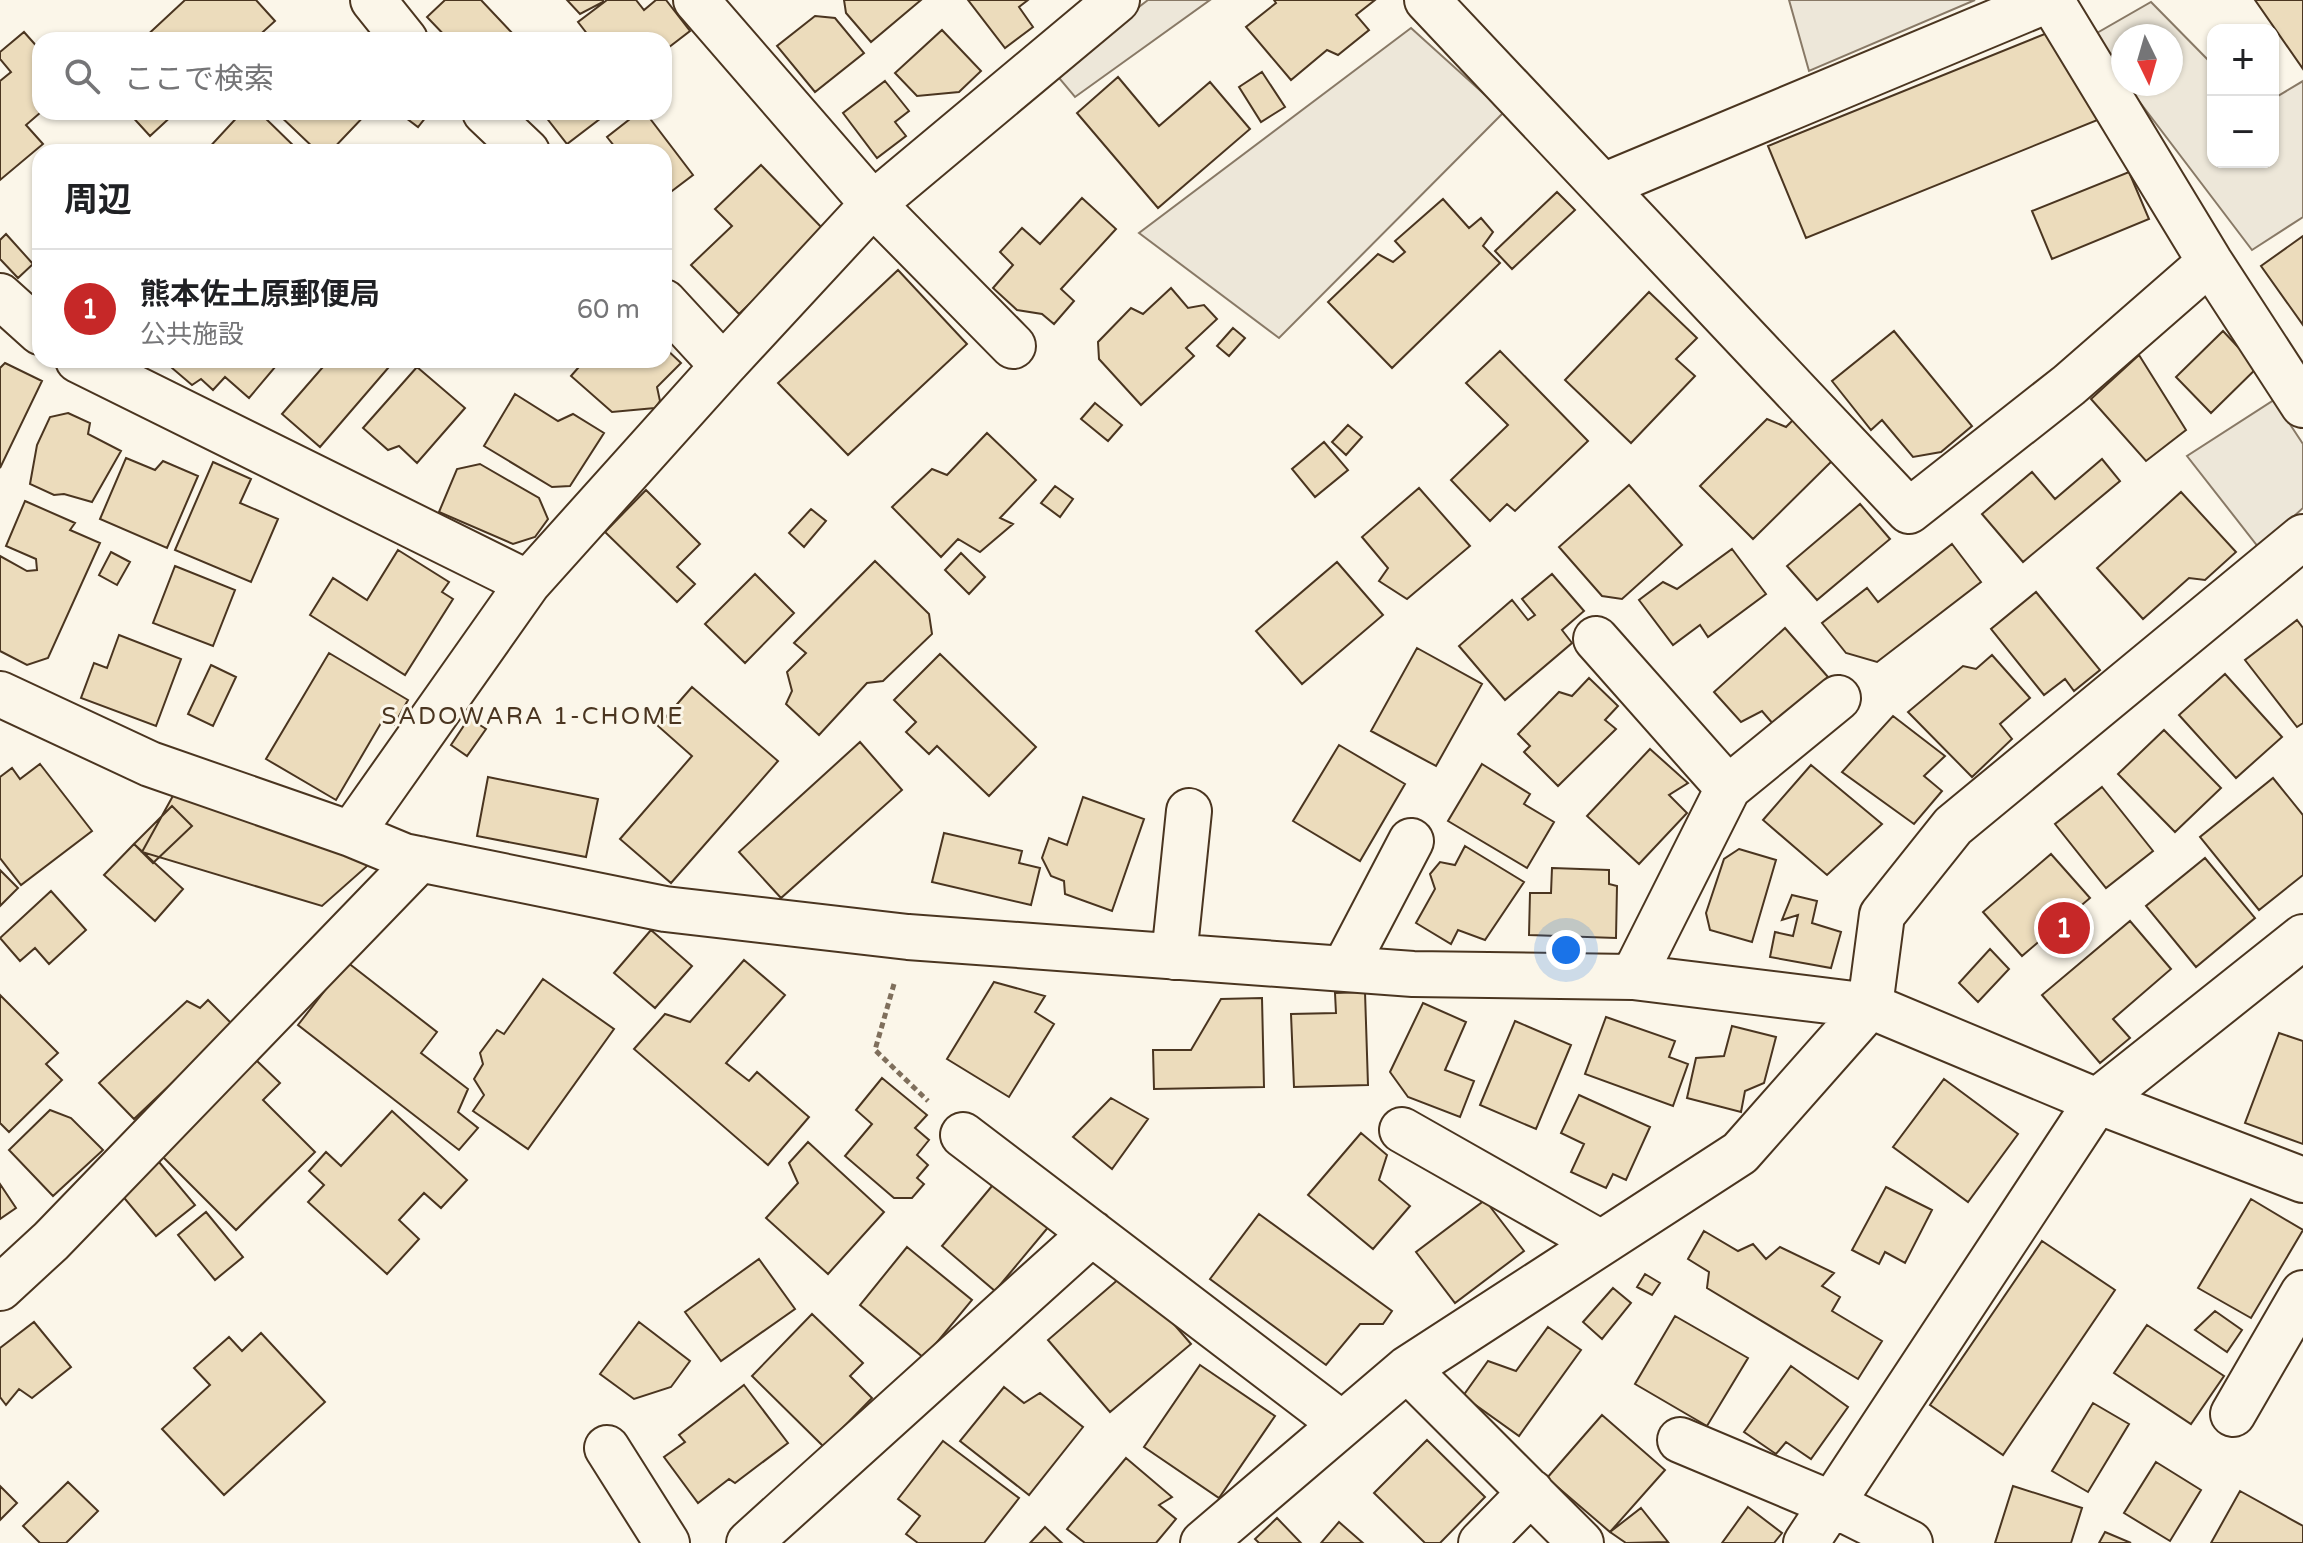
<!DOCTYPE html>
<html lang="ja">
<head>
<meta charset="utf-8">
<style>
  :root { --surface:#fff; --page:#f6f6f6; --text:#202124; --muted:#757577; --line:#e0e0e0; --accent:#c62828 }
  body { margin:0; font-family:"Varela Round","Noto Sans JP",sans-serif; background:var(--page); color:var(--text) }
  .controls { position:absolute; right:24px; top:24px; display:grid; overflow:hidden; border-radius:16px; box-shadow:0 2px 6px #0004 }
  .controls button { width:72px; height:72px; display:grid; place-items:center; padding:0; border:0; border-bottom:2px solid var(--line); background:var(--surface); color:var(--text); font:40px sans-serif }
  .compass { position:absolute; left:2111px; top:24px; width:72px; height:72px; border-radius:50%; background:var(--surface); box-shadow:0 2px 6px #0004; rotate:175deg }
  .you { position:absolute; left:1566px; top:950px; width:28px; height:28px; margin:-20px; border:6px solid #fff; border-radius:50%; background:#1a73e8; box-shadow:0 0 0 12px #1a73e833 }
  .badge { display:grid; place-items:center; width:52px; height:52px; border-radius:50%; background:var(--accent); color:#fff; font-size:26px; font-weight:700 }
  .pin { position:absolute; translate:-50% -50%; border:4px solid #fff; box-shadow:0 2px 8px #0006 }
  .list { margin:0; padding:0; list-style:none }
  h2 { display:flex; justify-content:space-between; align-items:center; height:104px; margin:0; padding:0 32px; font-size:34px }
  h2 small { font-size:26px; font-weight:400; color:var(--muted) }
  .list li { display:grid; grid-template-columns:52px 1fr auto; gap:24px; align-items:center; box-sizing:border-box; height:120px; padding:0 32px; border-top:2px solid var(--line) }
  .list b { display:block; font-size:30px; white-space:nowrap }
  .list p { margin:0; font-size:26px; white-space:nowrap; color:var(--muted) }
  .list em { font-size:26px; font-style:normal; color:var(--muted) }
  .icon { flex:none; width:44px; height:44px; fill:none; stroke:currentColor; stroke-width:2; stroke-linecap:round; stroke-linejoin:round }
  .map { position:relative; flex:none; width:2303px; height:1543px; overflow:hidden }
  .search { position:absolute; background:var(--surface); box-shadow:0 2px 6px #0004; left:32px; top:32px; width:640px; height:88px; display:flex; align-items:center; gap:20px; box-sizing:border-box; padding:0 28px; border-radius:24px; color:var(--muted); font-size:30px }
  .panel { position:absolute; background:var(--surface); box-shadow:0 2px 6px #0004; left:32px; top:144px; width:640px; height:224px; border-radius:24px }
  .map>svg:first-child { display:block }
</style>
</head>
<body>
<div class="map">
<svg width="2303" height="1543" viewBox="0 0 2303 1543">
  <rect width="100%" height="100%" fill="#fbf6e9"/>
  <!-- parking -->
  <path fill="#ede7d9" stroke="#887966" stroke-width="2" d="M1148,0H1210L1075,97L1054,72Z
    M1789,0H1975L1809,71Z
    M2151,2L2213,65V162H2273V99L2303,81V217L2252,250L2126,84H2171V36H2123V80L2090,37Z
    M1411,28L1504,112L1279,338L1139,233Z
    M2274,400L2303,444V508L2259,548L2187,456Z"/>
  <!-- building -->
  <path fill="#ecdcbc" stroke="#4a3520" stroke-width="2" d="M185,0H256L275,21L254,40H142Z
    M445,0H481L514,35L509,40H449L427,17Z
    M567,0H603V2L580,14Z
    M607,0H636L644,10L656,0H666L690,31L664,51V40H592L578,22Z
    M844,0H921L871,42L846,13Z
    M968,0H1028L1019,7L1033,27L1005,48Z
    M1274,0H1375L1356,15L1369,30L1338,55L1327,50L1291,80L1246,27L1276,3Z
    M2255,0H2303V69Z
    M815,16L835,18L864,53L815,92L777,46Z
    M2062,27L2100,119L1806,238L1768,146Z
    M942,30L981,71L959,92L917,96L895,73Z
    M24,32L40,50L41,112L26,125L43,144L0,180V81L11,72L0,59V52Z
    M1262,72L1285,107L1261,122L1239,87Z
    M1118,77L1159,126L1210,82L1250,129L1158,208L1077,113Z
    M885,81L909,111L895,122L906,136L877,158L843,113Z
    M128,112H176L150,136Z
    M242,112H259L300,152H205Z
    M276,112H368L330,152H318Z
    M398,112H430L418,127Z
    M542,112H609L567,144Z
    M639,112H645L693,175L664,197V152H619L607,137Z
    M761,165L825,231L739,314L691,265L732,226L715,209Z
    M2129,172L2149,219L2052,259L2032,211Z
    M1557,192L1575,210L1512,269L1495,251Z
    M1082,198L1116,229L1061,289L1074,301L1054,324L1042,314L1017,310L993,288L1013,265L1000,252L1022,228L1040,244Z
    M1443,199L1469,228L1481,218L1493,232L1483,246L1500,263L1392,368L1328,302L1378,254L1393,262L1405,252L1395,241Z
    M6,234L33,264L18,278L0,259V240Z
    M2303,236V325L2261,266Z
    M898,270L967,344L848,455L778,383Z
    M1171,288L1188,308L1204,305L1217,319L1186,348L1194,356L1141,405L1099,359L1098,342L1131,308L1143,314Z
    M1649,292L1697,338L1676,359L1695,376L1631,443L1565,380Z
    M1233,328L1245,338L1229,356L1217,346Z
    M1894,331L1972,426L1941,452L1913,457L1882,420L1871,430L1832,381Z
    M2223,331L2238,347L2251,343L2266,359L2211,413L2176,377Z
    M664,347L681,363L657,387L660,401L655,408L612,412L571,376L585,360H664Z
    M1500,351L1588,441L1515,511L1507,504L1490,521L1451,480L1508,425L1466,383Z
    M2139,355L2186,430L2146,461L2091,399Z
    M179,360H281L249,398L225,377L213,390L201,379L192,385L172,368Z
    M329,360H395L320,447L282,414Z
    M5,363L42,381L0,468V368Z
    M417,367L465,408L417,463L399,446L388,450L363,428Z
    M515,394L558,421L573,414L604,433L570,486L552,487L484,446Z
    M1095,403L1122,425L1108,441L1081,419Z
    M68,413L90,423L88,434L121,451L92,502L64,494L54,495L30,484L37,445L50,417Z
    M1798,415L1838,455L1753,539L1700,486L1767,419L1786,427Z
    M1348,425L1362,437L1346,455L1332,442Z
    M987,433L1036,480L1000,518L1013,524L980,552L958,539L941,557L892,507L932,469L947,475Z
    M1324,442L1348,470L1315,497L1292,469Z
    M126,458L155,470L163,461L198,476L167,548L100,519Z
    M2102,459L2120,481L2023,562L1982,514L2032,472L2055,499Z
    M213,462L251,479L240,503L278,519L251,582L175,550Z
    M480,464L539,498L548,519L535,537L513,544L439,512L457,469Z
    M1629,485L1682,545L1622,599L1602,596L1559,547Z
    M1055,486L1073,499L1060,517L1041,503Z
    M1419,488L1470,546L1407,599L1379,581L1388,568L1362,537Z
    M646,490L700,544L677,567L695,584L677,602L605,532Z
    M2181,492L2236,552L2205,580L2189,578L2143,619L2097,568Z
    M25,501L75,523L70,530L100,543L48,658L27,665L0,651V556L27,571L37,570L36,559L6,546Z
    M1860,504L1890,539L1817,600L1787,566Z
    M811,509L826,521L804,547L789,533Z
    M1952,544L1981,582L1877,662L1846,653L1822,623L1867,588L1878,602Z
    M1732,549L1766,594L1708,637L1700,625L1673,645L1639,600L1663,582L1677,589Z
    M398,550L449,582L442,592L453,599L405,675L310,615L333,578L367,600Z
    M111,552L130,562L117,585L99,575Z
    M961,553L985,577L969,594L945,570Z
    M875,561L929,614L932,634L883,681L867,683L819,735L786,704L792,691L787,672L806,653L794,643Z
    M1337,562L1383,615L1302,684L1256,631Z
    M175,566L235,590L213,646L153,623Z
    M755,574L794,613L745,663L705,624Z
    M1552,574L1584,611L1562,630L1572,643L1505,700L1459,646L1512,600L1528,620L1535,615L1522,599Z
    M2036,592L2100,670L2074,691L2065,679L2044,695L1991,629Z
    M2297,620L2303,628V723L2297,727L2245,660Z
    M1785,628L1828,677L1774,725L1762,711L1741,722L1714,692Z
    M119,635L181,659L156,726L81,698L94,663L107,668Z
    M1417,648L1482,684L1436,766L1371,731Z
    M329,653L408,700L394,725L381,723L336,800L266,759Z
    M940,654L1036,747L989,796L937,746L929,754L906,732L916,722L894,700Z
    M1992,655L2030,698L2000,724L2012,739L1972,777L1908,712L1963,666L1976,669Z
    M211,665L236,677L213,726L188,714Z
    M2225,674L2282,737L2236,778L2179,715Z
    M1589,678L1618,706L1605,720L1616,729L1558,786L1524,752L1530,746L1518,734L1559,692L1572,696Z
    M692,687L778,761L671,883L620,839L692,756L658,726Z
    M1893,716L1945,756L1924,776L1942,791L1914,824L1842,772Z
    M469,718L486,729L467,756L451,745Z
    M2164,730L2221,788L2175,832L2118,774Z
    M860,742L902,790L781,898L739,852Z
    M1339,745L1405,784L1360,861L1293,821Z
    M1650,749L1688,783L1669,795L1687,813L1639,864L1587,816Z
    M40,764L92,831L21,885L0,858V777L12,768L20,779Z
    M1482,764L1530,794L1524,804L1554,822L1527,868L1448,821Z
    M1811,765L1882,824L1827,875L1763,820Z
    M488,777L598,799L586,857L477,836Z
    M2273,778L2303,815V875L2259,910L2200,837Z
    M2102,787L2153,851L2106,888L2055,824Z
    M174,794L375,859L322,906L142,852Z
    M1083,797L1144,819L1112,911L1065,894L1064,881L1051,876L1042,858L1049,838L1067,845Z
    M172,806L192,826L153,863L134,844Z
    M944,833L1022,851L1019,863L1040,868L1031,905L932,882Z
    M134,844L183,889L155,921L104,875Z
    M1465,846L1524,882L1485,940L1458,930L1451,944L1416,923L1435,889L1430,874L1440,862L1455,865Z
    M1739,849L1776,860L1752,942L1710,930L1706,913L1724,859Z
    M2051,854L2090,898L2022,956L1983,912Z
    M2205,858L2255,918L2196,967L2146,906Z
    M1552,868L1609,870V884L1617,886L1616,938L1529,935L1530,893H1551Z
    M0,870L18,888L0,906Z
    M51,891L86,930L49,964L35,948L20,961L0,938Z
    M1792,895L1817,901L1812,923L1841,932L1831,968L1770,957L1775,932L1793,936L1798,915L1782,920Z
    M2130,921L2171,969L2113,1019L2130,1038L2100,1063L2042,995Z
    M651,930L692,966L655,1008L614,973Z
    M1990,949L2009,969L1978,1002L1959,983Z
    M744,960L785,995L726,1063L749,1081L757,1072L809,1117L768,1165L634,1049L665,1014L690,1022Z
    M347,962L437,1032L421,1053L468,1089L458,1112L478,1128L459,1150L298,1025Z
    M543,979L614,1029L528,1149L473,1111L484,1095L474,1079L483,1064L480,1053L497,1030L504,1034Z
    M994,982L1045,996L1035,1012L1054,1024L1009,1097L947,1059Z
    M1365,992L1368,1085L1294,1087L1291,1014L1336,1013L1335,993Z
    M0,995L58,1053L46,1064L62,1080L9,1132L0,1123Z
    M1262,998L1264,1087L1154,1089L1153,1050H1191L1221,999Z
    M208,1000L233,1025L134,1119L99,1083L187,1001L200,1008Z
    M1423,1003L1466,1022L1445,1070L1474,1081L1460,1117L1408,1097L1390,1072Z
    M1606,1017L1675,1041L1669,1057L1688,1064L1673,1106L1585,1074Z
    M1515,1021L1571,1045L1536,1129L1480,1105Z
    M1732,1026L1776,1037L1764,1083L1745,1091L1741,1112L1687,1098L1696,1058L1724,1056Z
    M2279,1033L2303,1041V1144L2245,1123Z
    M256,1060L280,1083L263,1100L315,1152L236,1230L160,1154Z
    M882,1078L927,1115L915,1128L929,1140L917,1155L928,1165L917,1178L924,1184L912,1198H894L845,1156L872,1124L856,1110Z
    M1944,1079L2018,1134L1968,1202L1893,1147Z
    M1579,1095L1650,1127L1626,1180L1613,1174L1606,1188L1571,1172L1584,1144L1561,1133Z
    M1111,1098L1148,1119L1112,1169L1073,1137Z
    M50,1110L71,1118L103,1150L53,1196L9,1150Z
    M392,1111L467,1180L441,1208L424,1193L399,1220L419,1239L387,1274L308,1202L324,1185L309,1171L326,1152L341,1166Z
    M1361,1133L1387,1155L1379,1180L1410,1206L1373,1249L1308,1195Z
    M808,1142L884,1212L828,1274L766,1218L798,1183L789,1163Z
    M159,1162L195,1205L156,1236L120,1193Z
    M997,1180L1050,1225L995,1291L942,1246Z
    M0,1184L16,1208L0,1219Z
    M1886,1187L1932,1210L1905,1263L1885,1252L1879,1264L1852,1250Z
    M2251,1199L2303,1230L2251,1318L2198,1288Z
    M1485,1200L1524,1251L1455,1303L1416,1252Z
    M206,1212L243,1257L215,1280L178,1235Z
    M1259,1214L1392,1311L1383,1324H1360L1326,1365L1210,1279Z
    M1704,1231L1738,1251L1753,1244L1766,1259L1780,1247L1834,1273L1822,1286L1840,1297L1832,1311L1882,1341L1858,1379L1707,1288L1709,1272L1688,1259Z
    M2042,1241L2115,1290L2003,1455L1930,1405Z
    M907,1247L972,1300L924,1358L860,1305Z
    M759,1259L795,1309L721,1361L685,1312Z
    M1128,1271L1191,1344L1110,1412L1048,1340Z
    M1645,1274L1660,1283L1652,1295L1637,1287Z
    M1613,1288L1631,1303L1602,1339L1583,1322Z
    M2215,1311L2242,1330L2227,1352L2195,1330Z
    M812,1314L863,1363L850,1376L872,1398L824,1447L752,1376Z
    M1675,1316L1748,1358L1707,1426L1635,1384Z
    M34,1322L71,1367L32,1398L19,1389L6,1405L0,1397V1348Z
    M639,1322L690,1361L671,1387L634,1399L600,1374Z
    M2147,1325L2224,1376L2191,1424L2114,1373Z
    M1548,1327L1581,1350L1519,1436L1463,1396L1488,1361L1516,1371Z
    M261,1333L325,1402L224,1495L162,1429L210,1385L194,1368L229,1337L242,1351Z
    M1200,1365L1275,1416L1219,1498L1144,1447Z
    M1791,1366L1848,1407L1811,1459L1786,1442L1776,1454L1744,1432Z
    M744,1385L788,1443L735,1483L729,1479L698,1503L664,1457L685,1442L679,1435Z
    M1004,1387L1024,1403L1040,1393L1083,1427L1029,1495L960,1441Z
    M2093,1403L2129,1424L2088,1492L2052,1471Z
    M1602,1415L1665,1470L1610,1532L1547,1478Z
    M1427,1440L1485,1497L1440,1543H1425L1374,1493Z
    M943,1441L1019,1498L984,1543H918L906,1534L920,1516L898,1499Z
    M1126,1458L1172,1497L1159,1505L1176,1519L1156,1543H1085L1067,1529Z
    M2156,1462L2201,1490L2170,1541L2124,1513Z
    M68,1482L98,1511L66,1543H40L23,1526Z
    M0,1486L17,1503L0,1520Z
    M2013,1486L2082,1508L2071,1543H1995Z
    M2240,1491L2303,1526V1543H2211Z
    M1748,1507L1782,1533L1774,1543H1722Z
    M1641,1508L1668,1542L1626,1543L1610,1532Z
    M1277,1518L1301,1543H1259L1255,1539Z
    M1339,1522L1363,1543H1321Z
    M1045,1527L1062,1543H1030Z
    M2105,1532L2131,1543H2099Z"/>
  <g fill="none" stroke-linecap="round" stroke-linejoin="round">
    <!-- minor casing -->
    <g stroke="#4a3520" stroke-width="48">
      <path id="minor" d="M373,0L405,40
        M696,0L873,204L1013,346
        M1427,0L1909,511L2069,385L2210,262
        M2051,0L2210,262L2303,405
        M485,112L527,152
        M1603,186L2048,0
        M0,296L40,332
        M664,302L723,366
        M78,360L528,583
        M1596,639L1728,788
        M0,694L150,764L351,834L404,856L665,909L908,937L1413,974L1633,977L1870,1006L2097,1101L2303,1180
        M351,834L528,583L723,366L873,204L1117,0
        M1174,957L1189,811
        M1344,969L1411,841
        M1633,977L1728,788L1838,698
        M1402,1130L1601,1243
        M963,1135L1342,1424
        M0,1288L51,1241L420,859
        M1407,1369L1581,1543
        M2233,1414L2303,1293
        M1680,1440L1830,1503L1910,1543
        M607,1448L667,1543
        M749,1543L1092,1233
        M1203,1543L1407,1369L1740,1153L1870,1006L1882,915L1953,826L2303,537
        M1481,1543L1531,1492
        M1806,1543L2097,1101L2303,937"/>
    </g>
    <!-- path -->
    <path stroke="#7f6f5c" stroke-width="5" stroke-dasharray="6 4" stroke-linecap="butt" d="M894,984L875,1050L928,1101"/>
    <!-- minor -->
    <use href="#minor" stroke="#fbf6e9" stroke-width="44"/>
  </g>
  <g text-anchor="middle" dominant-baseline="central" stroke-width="6" stroke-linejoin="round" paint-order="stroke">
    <!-- neighbourhood labels -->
    <g font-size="24" letter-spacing="2" fill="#4a3520" stroke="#fbf6e9">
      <text x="533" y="716">SADOWARA 1-CHOME</text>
    </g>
  </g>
</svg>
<div class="controls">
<button>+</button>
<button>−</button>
</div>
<svg class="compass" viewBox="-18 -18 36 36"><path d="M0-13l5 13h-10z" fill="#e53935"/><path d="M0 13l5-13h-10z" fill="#757577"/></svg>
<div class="you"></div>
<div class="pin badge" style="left:2064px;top:928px">1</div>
<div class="search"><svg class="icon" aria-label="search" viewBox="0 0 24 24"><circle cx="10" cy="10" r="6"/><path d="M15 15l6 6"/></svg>ここで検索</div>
<section class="panel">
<h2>周辺<small></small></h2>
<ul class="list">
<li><span class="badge">1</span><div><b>熊本佐土原郵便局</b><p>公共施設</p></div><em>60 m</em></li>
</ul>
</section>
</div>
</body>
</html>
